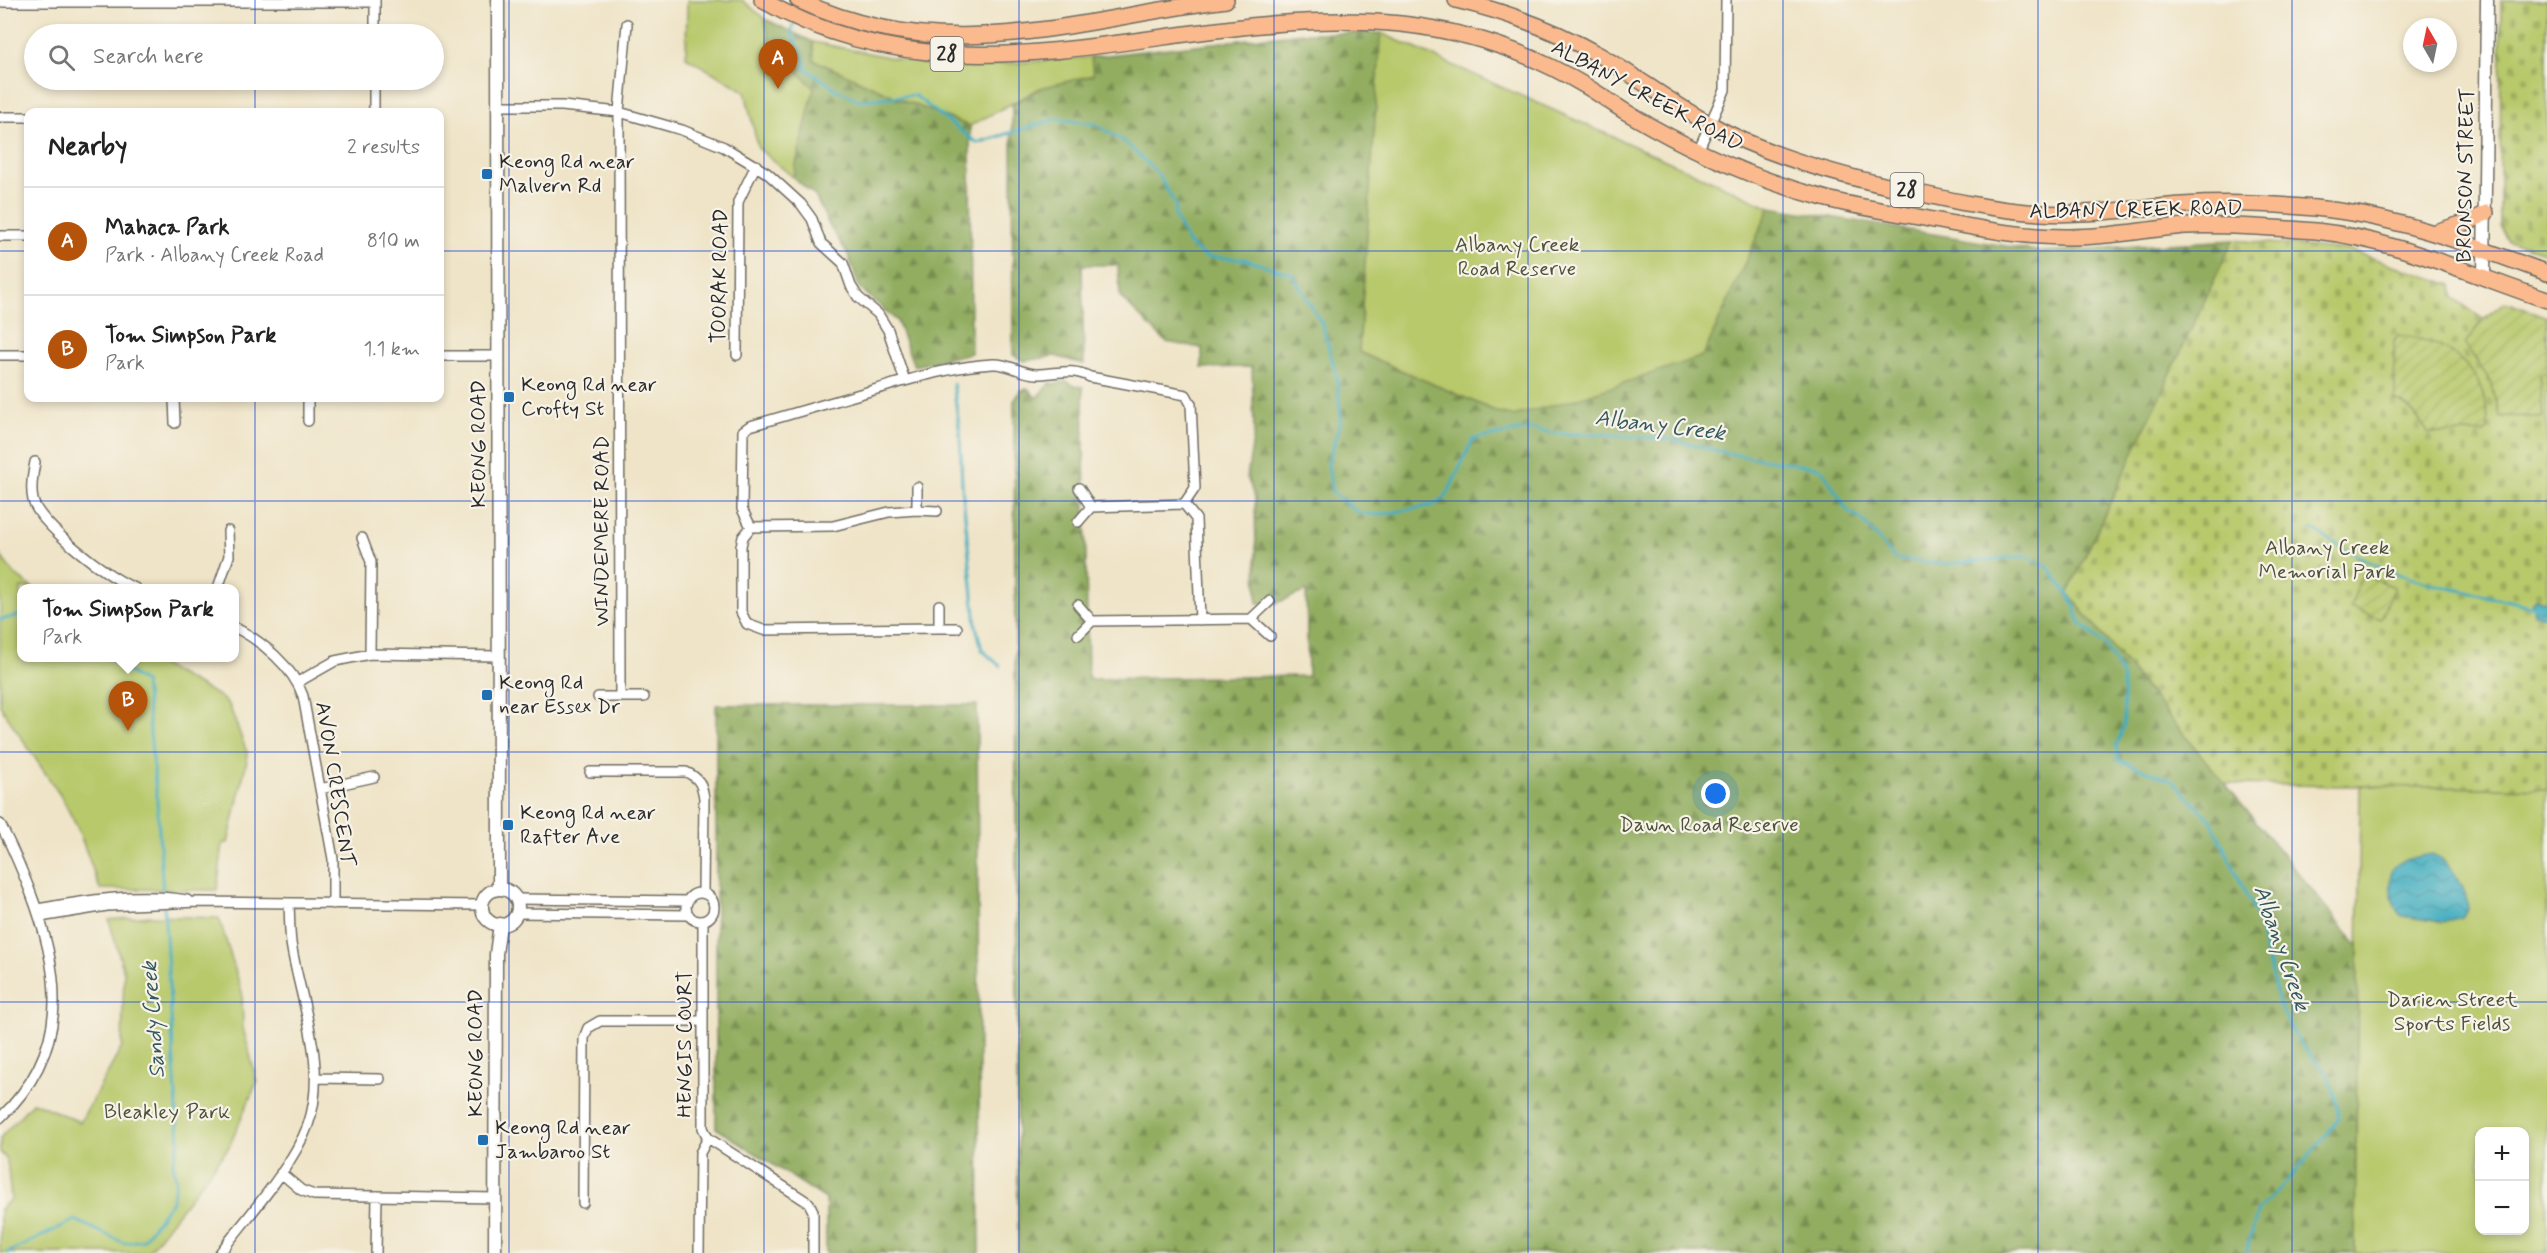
<!DOCTYPE html>
<html lang="en">
<head>
<meta charset="utf-8">
<style>
  :root { --surface:#fff; --page:#f2f2f2; --text:#222; --muted:#767676; --line:#e0e0e0; --accent:#b45309 }
  body { margin:0; font-family:Mynerve,sans-serif; background:var(--page); color:var(--text) }
  .controls { position:absolute; right:18px; bottom:18px; display:grid; overflow:hidden; border-radius:12px; box-shadow:0 3px 9px #0003 }
  .controls button { width:54px; height:54px; display:grid; place-items:center; padding:0; border:0; border-bottom:2px solid var(--line); background:var(--surface); color:var(--text); font:30px sans-serif }
  .compass { position:absolute; left:2403px; top:18px; width:54px; height:54px; border-radius:50%; background:var(--surface); box-shadow:0 3px 9px #0003; rotate:351deg }
  .you { position:absolute; left:1716px; top:794px; width:21px; height:21px; margin:-15px; border:4px solid #fff; border-radius:50%; background:#1a73e8; box-shadow:0 0 0 9px #1a73e833 }
  .badge { display:grid; place-items:center; width:39px; height:39px; border-radius:50%; background:var(--accent); color:#fff; font-size:20px; font-weight:700 }
  .pin { position:absolute; translate:-50% -50px; filter:drop-shadow(0 2px 3px #0008) }
  .pin::after { content:''; position:absolute; top:32px; width:21px; height:18px; background:inherit; clip-path:polygon(0 0,100% 0,50% 100%) }
  .popup { position:absolute; left:17px; top:584px; width:222px; height:78px; box-sizing:border-box; display:grid; place-content:center; border-radius:12px; background:var(--surface); filter:drop-shadow(0 2px 4px #0005); font-size:20px; white-space:nowrap; color:var(--muted) }
  .popup b { font-size:22px; color:var(--text) }
  .popup::after { content:''; position:absolute; left:50%; top:100%; margin-left:-12px; border:12px solid transparent; border-top-color:var(--surface) }
  .list { margin:0; padding:0; list-style:none }
  h2 { display:flex; justify-content:space-between; align-items:center; height:78px; margin:0; padding:0 24px; font-size:26px }
  h2 small { font-size:20px; font-weight:400; color:var(--muted) }
  .list li { display:grid; grid-template-columns:39px 1fr auto; gap:18px; align-items:center; box-sizing:border-box; height:108px; padding:0 24px; border-top:2px solid var(--line) }
  .list b { display:block; font-size:22px; white-space:nowrap }
  .list p { margin:0; font-size:20px; white-space:nowrap; color:var(--muted) }
  .list em { font-size:20px; font-style:normal; color:var(--muted) }
  .icon { flex:none; width:33px; height:33px; fill:none; stroke:currentColor; stroke-width:2; stroke-linecap:round; stroke-linejoin:round }
  .map { position:relative; flex:none; width:2547px; height:1253px; overflow:hidden }
  .search { position:absolute; background:var(--surface); box-shadow:0 3px 9px #0003; left:24px; top:24px; width:420px; height:66px; display:flex; align-items:center; gap:15px; box-sizing:border-box; padding:0 21px; border-radius:33px; color:var(--muted); font-size:22px }
  .panel { position:absolute; background:var(--surface); box-shadow:0 3px 9px #0003; left:24px; top:108px; width:420px; height:294px; border-radius:12px }
  .map>svg:first-child { display:block }
</style>
</head>
<body>
<div class="map">
<svg width="2547" height="1253" viewBox="0 0 2547 1253">
  <defs>
    <pattern id="forest-firs" width="22" height="20" patternUnits="userSpaceOnUse" patternTransform="scale(1.5)"><rect width="22" height="20" fill="#92ad60"/><path d="M5 1l3.5 6h-7zM16 11l3.5 6h-7z" fill="#778d4f"/></pattern>
    <pattern id="cemetery-stones" width="16" height="16" patternUnits="userSpaceOnUse" patternTransform="scale(1.5)"><rect width="16" height="16" fill="#b8c96c"/><path d="M2 7V4a2 2 0 0 1 4 0v3zM10 15v-3a2 2 0 0 1 4 0v3z" fill="#9ead5e"/></pattern>
    <pattern id="garden-furrows" width="10" height="10" patternUnits="userSpaceOnUse" patternTransform="scale(1.5)"><rect width="10" height="10" fill="#b8c96c"/><path d="M-1 1l2-2M0 10L10 0M9 11l2-2" fill="none" stroke="#9ead5e"/></pattern>
    <pattern id="water-waves" width="16" height="10" patternUnits="userSpaceOnUse" patternTransform="scale(1.5)"><rect width="16" height="10" fill="#41adc0"/><path d="M0 5q4-4 8 0t8 0" fill="none" stroke="#378d9c"/></pattern>
  </defs>
  <rect width="100%" height="100%" fill="#f7f3e8"/>
  <filter id="ink" filterUnits="userSpaceOnUse"><feTurbulence type="fractalNoise" baseFrequency=".0167" numOctaves="2"/><feDisplacementMap in="SourceGraphic" scale="12" xChannelSelector="R" yChannelSelector="G"/><feConvolveMatrix kernelMatrix="1 2 1 2 8 2 1 2 1" color-interpolation-filters="sRGB"/></filter>
  <filter id="wash" filterUnits="userSpaceOnUse"><feTurbulence type="fractalNoise" baseFrequency=".008" numOctaves="4" result="noise"/><feDisplacementMap in="SourceGraphic" scale="24" xChannelSelector="R" yChannelSelector="G"/><feGaussianBlur stdDeviation="1.35" result="paint"/><feColorMatrix in="noise" values="0 0 0 0 0 0 0 0 0 0 0 0 0 0 0 0 0 1.4 0 .05"/><feComposite in="paint" operator="in"/></filter>
  <g filter="url(#wash)">
    <rect width="100%" height="100%" fill="#efe4c7"/>
    <!-- forest -->
    <path fill="url(#forest-firs)" stroke="#5e6c46" stroke-width="1.5" d="M765,19L813,42L814,60L905,101L970,126L971,353L914,366L897,321L859,287L848,254L829,225L815,196L793,177L814,88L770,43Z
      M1303,33H1381L1359,352L1498,412L1512,416L1703,356L1770,207L2042,252L2233,240L2068,593L2358,946L2355,1253H1018L1014,401L1021,390L1029,389L1036,398L1050,383L1058,384L1066,381L1075,386L1083,387L1088,679L1308,676L1306,591L1277,603H1257L1255,498L1247,477L1254,433L1252,367L1202,368V348L1166,342L1120,297L1118,265H1082L1084,364L1055,356L1024,361L1013,355L1012,105L1040,88L1093,75L1091,57Z
      M716,705H977L980,1253H826V1199L716,1128Z"/>
    <!-- cemetery -->
    <path fill="url(#cemetery-stones)" stroke="#727a4c" stroke-width="1.5" d="M2501,0H2547V253L2509,241L2500,226Z
      M2233,240L2349,250L2452,285L2454,298L2483,319L2505,302L2547,317V789L2225,784L2068,593Z"/>
    <!-- park -->
    <path fill="#b8c96c" stroke="#727a4c" stroke-width="1.5" fill-rule="evenodd" d="M687,0H742L765,19L770,43L814,88L793,177L758,148L745,91L686,57Z
      M1381,33L1770,207L1703,356L1576,399L1512,416L1498,412L1359,352Z
      M813,42L928,65H989L1091,57L1093,75L1040,88L970,126L905,101L814,60Z
      M0,555L14,574L33,588H21V658H121L158,663L219,696L229,705L248,755L228,843H223L217,890L100,889L78,829L62,798L0,706Z
      M2360,786L2547,789V1253H2355ZM2480,1132H2524V1230H2480Z
      M151,916L219,918L242,992L243,1028L257,1082L229,1147L147,1253H0V1209L11,1199L7,1160L0,1152V1138L33,1102L80,1122L122,1047L124,972L109,920Z"/>
    <!-- garden -->
    <path fill="url(#garden-furrows)" stroke="#727a4c" stroke-width="1.5" d="M2505,302L2547,317V372L2539,374L2543,417L2500,416L2491,382L2465,344L2483,319Z
      M2398,335C2453,342 2489,371 2488,430L2483,433H2428C2419,419 2411,406 2395,400L2394,340Z
      M2363,574L2394,587L2381,619L2350,607Z"/>
    <!-- water -->
    <path fill="url(#water-waves)" stroke="#366c76" stroke-width="1.5" d="M2536,599L2547,601V616L2534,614L2532,603Z
      M2432,854C2451,861 2467,889 2468,909L2462,917L2441,922L2402,916C2396,911 2394,904 2392,896C2384,860 2403,860 2432,854Z"/>
    <g fill="none" stroke-linecap="round" stroke-linejoin="round">
      <!-- stream -->
      <path stroke="#41adc0" stroke-width="3" d="M795,21C787,36 797,40 802,53C804,58 805,64 806,69L839,91L859,100L914,95L977,143L1056,119L1095,124L1125,142L1158,174L1176,206L1174,215L1188,243L1195,249L1206,257L1244,259L1292,274L1322,324L1337,377L1341,419L1328,464L1332,492L1359,513L1378,515L1434,505L1446,497L1473,439L1531,429L1560,434H1604L1675,440L1731,454L1821,468L1847,510L1863,521L1895,559L1947,564L2026,556L2047,566L2072,600L2080,623L2105,645L2123,678L2124,726L2116,746L2118,760L2171,780L2211,820L2256,915L2280,1007L2298,1041L2327,1074L2334,1091L2339,1119L2288,1181L2258,1210L2246,1253
        M953,384L960,433L962,485L976,626L982,650L1000,666
        M2312,529C2344,550 2384,571 2421,581C2459,591 2497,598 2535,607
        M0,620L21,615
        M109,658L145,683L157,801L163,895
        M7,1253L75,1220L124,1243L143,1240L172,1201L176,1180L173,1162L179,1143L164,905"/>
    </g>
  </g>
  <g filter="url(#ink)">
    <g fill="none" stroke-linecap="round" stroke-linejoin="round">
      <!-- minor casing -->
      <g stroke="#706c62" stroke-width="12">
        <path id="minor" d="M0,2H375
          M375,34V0
          M498,106H562L619,112L682,130L724,147L767,173L801,204L812,219L821,243L843,263L851,286L858,297L878,314L888,330L905,381
          M374,112V80
          M0,117H28
          M1698,151L1725,90L1726,0
          M0,236H28
          M0,355H28
          M737,355L738,202L756,165
          M440,356H498
          M174,398L175,423
          M308,421V398
          M35,462C33,474 30,487 33,500C38,524 111,580 135,588
          M917,487V510L937,511
          M1091,507L1184,504
          M1078,522L1091,507L1079,488
          M751,527L833,526L889,512L917,510
          M362,538L371,562L370,654
          M218,588L229,556L228,531
          M939,605V628H957
          M1078,605L1092,621L1078,635
          M1092,621L1251,619
          M234,627C262,641 293,667 303,696L333,859V904
          M939,628L763,630L747,624L741,612V546L743,537L751,527L742,509L743,431L750,426C792,414 835,401 877,389C915,378 953,366 993,364C1009,363 1021,374 1037,374C1056,374 1072,367 1090,377L1186,395L1191,404L1195,488L1184,504L1196,519L1200,620
          M1270,636L1251,619L1270,601
          M298,682L335,661L370,654L498,656
          M598,697H644
          M620,697L619,112L627,24
          M590,772H686C699,778 702,784 704,798L703,893
          M320,789L374,777
          M0,824C12,846 21,868 30,891C62,974 71,1051 0,1118
          M686 907a14 14 0 1 1 28 0a14 14 0 1 1-28 0Z
          M516,899L688,901
          M37,909C86,900 138,892 187,900
          M517,913L689,915
          M40,917L107,906L198,902L482,905
          M703,921V1128L708,1138L809,1203L813,1211V1253
          M316,1078L380,1079
          M281,1173L301,1190L314,1195L496,1198
          M583,1203L584,1038L588,1028L600,1021H702
          M220,1253C248,1216 292,1168 308,1125C328,1068 302,1006 292,949C289,935 290,919 289,904
          M376,1253L377,1196
          M699,1253L700,1153L708,1138"/>
      </g>
      <!-- tertiary casing -->
      <g stroke="#706c62" stroke-width="15">
        <path id="tertiary" d="M498,0L499,889
          M2484,279L2487,0
          M482 907a18 18 0 1 1 36 0a18 18 0 1 1-36 0Z
          M495,1253L496,954L500,924"/>
      </g>
      <!-- primary casing -->
      <g stroke="#706c62" stroke-width="18">
        <path id="primary" d="M762,0C970,120 1181,1 1401,24C1466,31 1527,51 1584,85C1600,94 1615,106 1631,115C1692,151 1759,181 1827,199C1857,207 1888,211 1918,217C1967,226 2016,237 2065,237C2106,238 2146,229 2186,226C2224,224 2277,228 2316,231C2394,239 2472,275 2547,300
          M798,0C947,70 1074,19 1226,0
          M1456,0C1507,12 1555,30 1601,56C1637,77 1671,103 1708,123C1763,154 1830,173 1892,187C1940,198 1991,210 2040,213C2087,216 2135,208 2183,205C2226,202 2272,204 2315,208C2397,216 2471,245 2547,273
          M2435,232L2471,221L2486,213"/>
      </g>
      <!-- minor -->
      <use href="#minor" stroke="#fff" stroke-width="9"/>
      <!-- tertiary -->
      <use href="#tertiary" stroke="#fff" stroke-width="12"/>
      <!-- primary -->
      <use href="#primary" stroke="#fbba8d" stroke-width="15"/>
    </g>
  </g>
  <!-- grid -->
  <path fill="none" stroke="#1d4ed8" stroke-width="1.5" stroke-opacity="0.55" d="M255,0V34M509,0V1253M764,0V1253M1019,0V1253M1274,0V1253M1528,0V1253M1783,0V1253M2038,0V1253M2292,0V1253M255,80V112M0,251H28M440,251H2547M255,398V1253M0,501H2547M0,752H2547M0,1002H2547"/>
  <!-- markers -->
  <g fill="#1f6fb2" stroke="#f7f3e8" stroke-width="2">
    <rect x="481" y="168" width="12" height="12" rx="3"/>
    <rect x="503" y="391" width="12" height="12" rx="3"/>
    <rect x="481" y="689" width="12" height="12" rx="3"/>
    <rect x="502" y="819" width="12" height="12" rx="3"/>
    <rect x="477" y="1134" width="12" height="12" rx="3"/>
  </g>
  <g text-anchor="middle" dominant-baseline="central" stroke-width="4.5" stroke-linejoin="round" paint-order="stroke">
    <!-- shield labels -->
    <g fill="#f7f3e8" stroke="#686764" stroke-width="1.5">
      <rect x="930.5" y="37" width="33" height="34" rx="4.5"/>
      <rect x="1890.5" y="173" width="33" height="34" rx="4.5"/>
    </g>
    <g font-size="20" font-weight="bold" fill="#2b2b2b">
      <text x="947" y="54">28</text>
      <text x="1907" y="190">28</text>
    </g>
    <!-- street labels -->
    <g font-size="21" fill="#2b2b2b" stroke="#f7f3e8">
      <text transform="translate(1647 96) rotate(28)">ALBANY CREEK ROAD</text>
      <text transform="translate(2466 175) rotate(-89)">BRONSON STREET</text>
      <text transform="translate(2136 210) rotate(-1)">ALBANY CREEK ROAD</text>
      <text transform="translate(720 276) rotate(-89)">TOORAK ROAD</text>
      <text transform="translate(479 444) rotate(-90)">KEONG ROAD</text>
      <text transform="translate(602 531) rotate(-90)">WINDEMERE ROAD</text>
      <text transform="translate(335 784) rotate(81)">AVON CRESCENT</text>
      <text transform="translate(685 1044) rotate(-90)">HENGIS COURT</text>
      <text transform="translate(476 1053) rotate(-90)">KEONG ROAD</text>
    </g>
    <!-- poi labels -->
    <g font-size="21" fill="#2b2b2b" stroke="#f7f3e8" text-anchor="start">
      <text x="499" y="162">Keong Rd near<tspan x="499" dy="24">Malvern Rd</tspan></text>
      <text x="521" y="385">Keong Rd near<tspan x="521" dy="24">Crofty St</tspan></text>
      <text x="499" y="683">Keong Rd<tspan x="499" dy="24">near Essex Dr</tspan></text>
      <text x="520" y="813">Keong Rd near<tspan x="520" dy="24">Rafter Ave</tspan></text>
      <text x="495" y="1128">Keong Rd near<tspan x="495" dy="24">Jambaroo St</tspan></text>
    </g>
    <!-- park labels -->
    <g font-size="21" fill="#4e523b" stroke="#f7f3e8">
      <text x="1517" y="245">Albany Creek<tspan x="1517" dy="24">Road Reserve</tspan></text>
      <text x="2327" y="548">Albany Creek<tspan x="2327" dy="24">Memorial Park</tspan></text>
      <text x="1709" y="825">Dawn Road Reserve</text>
      <text x="2452" y="1000">Darien Street<tspan x="2452" dy="24">Sports Fields</tspan></text>
      <text x="167" y="1112">Bleakley Park</text>
    </g>
    <!-- water labels -->
    <g font-size="22" font-style="italic" fill="#33585f" stroke="#f7f3e8">
      <text transform="translate(1660 426) rotate(7)">Albany Creek</text>
      <text transform="translate(2281 948) rotate(71)">Albany Creek</text>
      <text transform="translate(154 1020) rotate(-94)">Sandy Creek</text>
    </g>
  </g>
</svg>
<div class="controls">
<button>+</button>
<button>−</button>
</div>
<svg class="compass" viewBox="-18 -18 36 36"><path d="M0-13l5 13h-10z" fill="#e53935"/><path d="M0 13l5-13h-10z" fill="#767676"/></svg>
<div class="you"></div>
<div class="pin badge" style="left:778px;top:89px">A</div>
<div class="pin badge" style="left:128px;top:731px">B</div>
<div class="popup"><b>Tom Simpson Park</b>Park</div>
<div class="search"><svg class="icon" aria-label="search" viewBox="0 0 24 24"><circle cx="10" cy="10" r="6"/><path d="M15 15l6 6"/></svg>Search here</div>
<section class="panel">
<h2>Nearby<small>2 results</small></h2>
<ul class="list">
<li><span class="badge">A</span><div><b>Mahaca Park</b><p>Park · Albany Creek Road</p></div><em>810 m</em></li>
<li><span class="badge">B</span><div><b>Tom Simpson Park</b><p>Park</p></div><em>1.1 km</em></li>
</ul>
</section>
</div>
</body>
</html>
